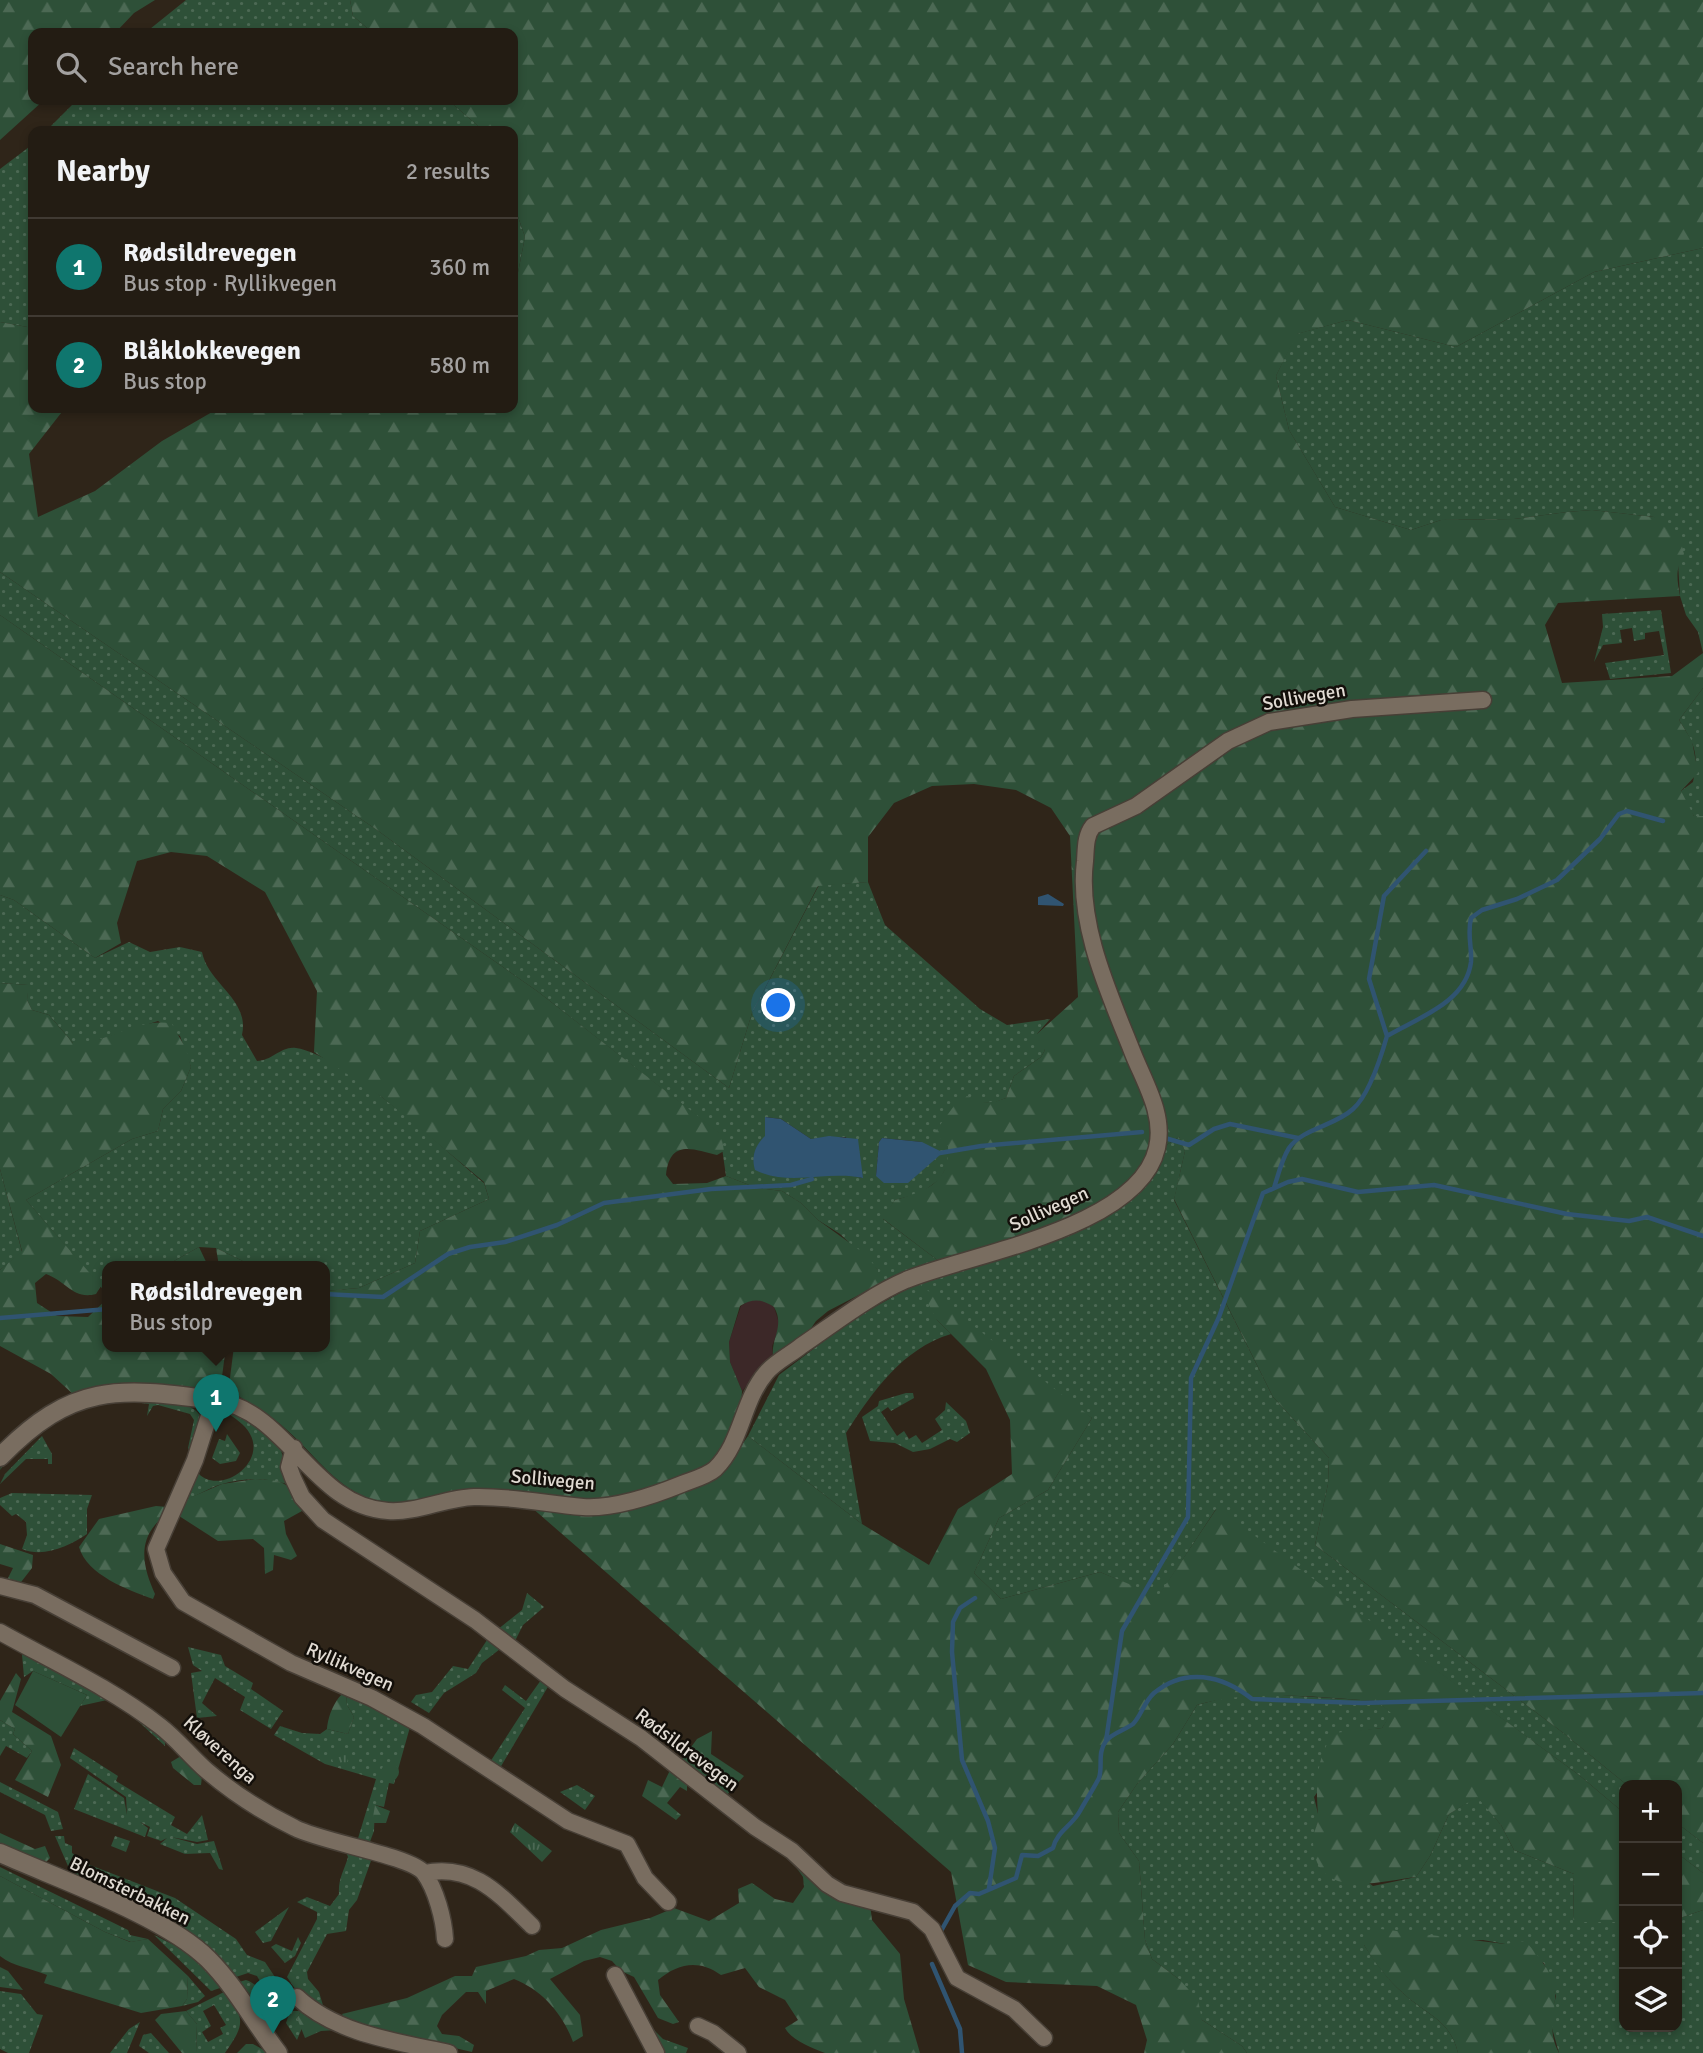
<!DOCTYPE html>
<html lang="en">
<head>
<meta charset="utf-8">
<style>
  :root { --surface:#231c13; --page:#2b251c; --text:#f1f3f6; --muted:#a3a1a0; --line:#403a33; --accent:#0f766e }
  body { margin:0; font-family:Signika,sans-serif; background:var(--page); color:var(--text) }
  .controls { position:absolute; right:21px; bottom:21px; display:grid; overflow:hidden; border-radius:14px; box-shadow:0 4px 10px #0003 }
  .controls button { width:63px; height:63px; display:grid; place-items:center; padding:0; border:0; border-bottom:2px solid var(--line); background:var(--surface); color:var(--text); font:35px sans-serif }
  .you { position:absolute; left:779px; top:1006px; width:24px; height:24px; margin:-18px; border:5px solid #fff; border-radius:50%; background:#1a73e8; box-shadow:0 0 0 10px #1a73e833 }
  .badge { display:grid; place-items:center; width:46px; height:46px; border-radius:50%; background:var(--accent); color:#fff; font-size:23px; font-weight:700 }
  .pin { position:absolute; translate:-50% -58px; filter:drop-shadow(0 2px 4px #0008) }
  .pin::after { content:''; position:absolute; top:37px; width:24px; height:21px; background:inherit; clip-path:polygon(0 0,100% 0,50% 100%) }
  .popup { position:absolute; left:102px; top:1261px; width:228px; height:91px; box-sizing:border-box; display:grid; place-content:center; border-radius:14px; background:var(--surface); filter:drop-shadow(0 2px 5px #0005); font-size:23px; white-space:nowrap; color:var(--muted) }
  .popup b { font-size:26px; color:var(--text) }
  .popup::after { content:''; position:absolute; left:50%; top:100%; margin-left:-14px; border:14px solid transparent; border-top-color:var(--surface) }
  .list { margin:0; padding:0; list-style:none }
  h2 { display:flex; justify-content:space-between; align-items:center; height:91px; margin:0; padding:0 28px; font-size:30px }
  h2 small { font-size:23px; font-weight:400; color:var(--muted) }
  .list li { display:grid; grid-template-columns:46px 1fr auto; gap:21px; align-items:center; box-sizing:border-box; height:98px; padding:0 28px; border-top:2px solid var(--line) }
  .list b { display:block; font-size:26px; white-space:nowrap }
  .list p { margin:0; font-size:23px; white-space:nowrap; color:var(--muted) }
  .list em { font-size:23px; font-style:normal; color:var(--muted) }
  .icon { flex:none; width:38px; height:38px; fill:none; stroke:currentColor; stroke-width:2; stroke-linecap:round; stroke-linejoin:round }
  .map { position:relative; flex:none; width:1703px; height:2053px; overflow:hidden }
  .search { position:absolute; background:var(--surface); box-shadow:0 4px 10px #0003; left:28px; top:28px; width:490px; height:77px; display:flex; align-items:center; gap:18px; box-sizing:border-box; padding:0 24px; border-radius:14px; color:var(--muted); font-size:26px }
  .panel { position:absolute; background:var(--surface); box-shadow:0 4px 10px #0003; left:28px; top:126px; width:490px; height:287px; border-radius:14px }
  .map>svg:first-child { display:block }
</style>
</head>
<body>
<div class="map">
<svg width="1703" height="2053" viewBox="0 0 1703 2053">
  <defs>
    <pattern id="grass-dots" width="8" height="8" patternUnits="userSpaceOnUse" patternTransform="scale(1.75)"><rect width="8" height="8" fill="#2e5038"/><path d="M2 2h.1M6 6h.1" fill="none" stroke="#4c6954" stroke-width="1.8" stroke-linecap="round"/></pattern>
    <pattern id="forest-firs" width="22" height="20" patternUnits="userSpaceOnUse" patternTransform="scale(1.75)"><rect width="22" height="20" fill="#2e5038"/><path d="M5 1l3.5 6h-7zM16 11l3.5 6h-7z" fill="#4c6954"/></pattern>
    <pattern id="park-tufts" width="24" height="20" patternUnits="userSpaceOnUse" patternTransform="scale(1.75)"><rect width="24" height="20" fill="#2e5038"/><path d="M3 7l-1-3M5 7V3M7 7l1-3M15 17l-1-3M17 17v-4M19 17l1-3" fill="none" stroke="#4c6954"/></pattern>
  </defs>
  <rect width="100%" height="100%" fill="#2f2519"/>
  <!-- industrial -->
  <path fill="#3c2828" d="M751,1299L765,1301L774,1307L780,1326L772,1346L773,1356L742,1391L730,1362L729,1342L741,1306Z"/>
  <!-- grass -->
  <path fill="url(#grass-dots)" fill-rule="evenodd" d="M186,0H350L353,16L373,33H145Z
    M77,100H448L484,131H46Z
    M33,144V328L0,322V169Z
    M513,202L525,237L513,298Z
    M1703,248V653L1698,632L1686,615L1680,596L1678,563L1654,517L1592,510L1567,512L1514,519L1441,520L1411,530L1335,507L1289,430L1276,376L1296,334L1348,320L1456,347L1594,272Z
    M0,572L377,830L729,1088L752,1013L819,885L868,882L885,925L980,1009L1007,1025L1050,1019L1037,1034L1045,1050L1041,1057L1014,1076L1006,1098L993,1103L979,1102L949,1146V1162L940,1179L921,1193L895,1200L883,1219L944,1265L878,1285V1270L840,1234L818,1220L801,1203L782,1191L757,1188L726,1176L720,1134L537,991L0,615ZM766,1117L781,1119L811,1139L846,1137L862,1178L843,1173L830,1175L765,1136ZM882,1138L922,1142L876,1176L879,1142Z
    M1661,610L1671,673L1610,679L1605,663L1664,655L1659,631L1645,633V639L1634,641L1632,628L1620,630L1622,643L1603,645L1594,662L1603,627L1602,614Z
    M1703,688V816H1694L1685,803L1681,791L1693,782C1699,753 1695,745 1679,720Z
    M0,895L14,900L95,958L129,942L150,952L180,947L202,952C208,984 250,999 242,1035L257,1061C272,1061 281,1046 296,1048C342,1054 445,1150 484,1183L489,1199L420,1231L415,1263L359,1288L325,1291L324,1266H253L216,1248L199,1247L165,1266H108L107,1294L26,1200L132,1139L158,1131L163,1109L181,1091L191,1067L180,1036L158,1021L86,1044L73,1043L49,1015L32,1010L27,1000L28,985L0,983Z
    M1179,1137L1185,1151L1174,1200L1273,1397L1329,1458L1328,1484L1315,1545L1562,1732L1627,1785H1624V1813L1579,1775L1216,1509L1158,1597L1100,1572L1001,1599L974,1573L999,1518L1048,1490L1092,1418L936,1319L951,1334C902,1349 873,1391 846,1433L862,1524L748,1436L779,1375L853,1319L918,1283L1037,1247L1097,1222L1130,1198L1156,1173L1165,1146Z
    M0,1169L22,1252L0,1270Z
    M906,1393H913L914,1398L891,1411L888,1407L881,1412L897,1436L904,1431L909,1439L916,1435L922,1443L942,1430L935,1419L945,1410L946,1402L966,1421L970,1433L957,1442L950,1439L930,1449L913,1452L895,1443L870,1441L862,1417L878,1406L879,1401Z
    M133,1400C154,1402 193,1397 202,1419L191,1454L188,1448L194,1420L190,1414L158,1405L153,1406L147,1416L149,1404C94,1394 32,1426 0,1470C7,1443 65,1411 90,1405C104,1402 119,1402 133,1400Z
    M225,1407L279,1441L289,1485C269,1477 242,1478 222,1484C207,1488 195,1498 180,1502L197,1472C218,1497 267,1464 250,1434C245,1424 234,1418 225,1411Z
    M227,1434L240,1453L236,1461L220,1464L212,1458L219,1439L225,1441Z
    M42,1436L52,1454V1464H48V1459H26L0,1484L5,1474Z
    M12,1493L92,1495L87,1509V1534C69,1546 44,1558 22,1549L27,1535L26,1522L16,1514L12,1516L0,1505V1498Z
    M527,1593L544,1607L523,1625L514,1643L497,1630L522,1610Z
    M489,1637L504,1646L482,1663L476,1673L444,1693L429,1713L411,1702L416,1695L432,1692L453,1666L468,1669Z
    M188,1647L221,1655L225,1666L253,1683L251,1689L283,1711L271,1729L240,1710L245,1697L215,1678L202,1703L217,1716L197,1718L191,1673L202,1671L193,1665Z
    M31,1653L100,1691L165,1739V1746L127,1711L107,1700L80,1706L87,1695L33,1671L24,1677L22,1655Z
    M541,1680L549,1685L500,1768L490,1762L525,1708L502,1690L505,1685L526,1701Z
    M346,1691L410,1727L394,1784L389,1783L384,1807L375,1805L374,1831L368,1847L356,1845L376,1779L325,1764L274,1735L280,1726L302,1733L320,1734L327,1729L348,1734L354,1717L347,1705Z
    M1264,1694L1377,1701L1392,1713L1382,1728L1360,1731L1314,1797L1319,1818L1313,1841L1373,1886L1416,1877L1430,1856L1449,1814L1477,1796L1501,1825L1514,1850L1574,1874L1573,1922H1624V2027H1677V1919L1703,1910V2053H1559L1550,2021L1556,1996L1544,1963L1505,1944L1483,1940L1364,1945C1376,1963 1387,1979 1403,1993C1426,2015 1450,2019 1458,2053H1247L1242,2046L1202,2020L1180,1980L1152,1959L1145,1940L1139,1861L1119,1833L1118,1812L1137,1784L1173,1744L1197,1705L1227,1697Z
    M0,1720L15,1729L13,1734L32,1751L27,1758L6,1746L0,1756Z
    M74,1748L118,1776L116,1781L175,1817L171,1825L187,1834L202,1815L208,1840L197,1842L171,1837L197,1844L214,1841L223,1870L219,1869L210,1853L185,1854L160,1844L167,1838L161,1841L147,1836L150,1827L140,1822L148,1828L145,1837L74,1809L88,1774L124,1798L127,1815L126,1797L70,1758Z
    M0,1782L58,1812L63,1829L51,1831L45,1815L0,1792Z
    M577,1785L595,1796L585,1810L560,1792Z
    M1677,1823L1703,1843V1873L1677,1853Z
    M55,1836H64L65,1843L72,1846V1853L90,1865L175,1898L236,1939L247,1955L265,1962L279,1983L278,1998L272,2003L257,1976L248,1973L236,1977L239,1982L246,1980C261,1985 268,2000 270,2014H263L226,1971L71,1873Z
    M115,1836L130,1841L126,1852L111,1846Z
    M346,1852L372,1858L357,1900L349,1910L346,1931L327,1934L307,1972L308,1979L319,1992L325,2012L298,1993L287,1977L317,1919V1912L297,1902L307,1897L330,1906L339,1894C338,1879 344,1871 348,1857Z
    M0,1867L128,1930L130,1935L148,1939L131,1942L105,1932L0,1876Z
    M289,1907L271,1941L263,1943L255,1932Z
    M154,1935L186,1951L223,1987L211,1991Z
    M298,1937L301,1943L295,1956L285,1963L271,1947L276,1944L292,1951Z
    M0,1967L8,1971L23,1990L0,1987Z
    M188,1976L205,1996L198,2002L182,2006L187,1999Z
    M0,1991L21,1994L37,2014L43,2015L29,2053H8L0,2049Z
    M226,1991C245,2020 245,2024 225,2053H196L197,2024L186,2011ZM214,2005L226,2025L220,2028L223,2034L208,2042L202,2032L211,2026L203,2011Z
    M290,2011H301L297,2018L302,2028L297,2040L286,2023Z
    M140,2022L127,2053H110L129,2029Z
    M651,2027L663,2039L688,2048L686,2053H665Z
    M151,2033L169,2053H149L139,2046L143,2035Z"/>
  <!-- forest -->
  <path fill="url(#forest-firs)" d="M0,0H155L134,13L115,33H33V100H44L0,140Z
    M350,0H1703V248L1594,272L1456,347L1348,320L1297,334L1276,376L1289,430L1335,507L1411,530L1441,520L1514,519L1567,512L1592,510L1654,517L1667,521L1680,539L1684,554C1675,568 1677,580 1680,596L1558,603L1545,625L1562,683L1672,676L1703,653V688L1679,720L1692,741L1698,773L1681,791L1694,816H1703V1843L1677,1823V1785H1627L1562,1732L1315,1545L1328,1484L1329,1458L1273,1397L1174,1199L1185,1151L1179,1137L1165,1146L1156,1132L1154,1144L1134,1181L1076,1218L944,1265L882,1218L895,1200C926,1191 950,1183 948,1146L934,1133L954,1106L967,1096C981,1104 991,1104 1006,1098L1014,1076L1041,1057L1045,1050L1035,1041L1037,1034L1078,997L1070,836L1051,808L1016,790L974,784L932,786L894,803L868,837V882L818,886L752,1013L729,1088L377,830L0,572V322L33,328V408H65L29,454L38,517L95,491L162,441L219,408H513V298L525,237L513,202V131H484L448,100H513V33H373L353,16Z
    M0,615L537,991L721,1134L724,1151L717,1155C692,1149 670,1139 666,1175L673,1184L707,1183L726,1176L757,1188L782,1191L801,1203L818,1220L865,1254L878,1270V1285L828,1311L816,1321L807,1334L773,1356C771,1338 785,1326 774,1307C762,1299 753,1298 740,1306L729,1342L730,1362L742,1391L741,1407L729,1441L708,1466L684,1478L607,1500L377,1503C332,1484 321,1461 288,1431C271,1415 252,1404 233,1393L229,1386L234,1346H324L325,1291L359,1288L415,1263L420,1231L489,1199L484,1182L383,1098L314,1052L317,991L265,892L207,856L171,852L137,861L117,923L121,943L95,958L14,900L0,895Z
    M0,983L29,985L27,1000L32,1010L49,1015L73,1043C107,1045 138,1016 172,1024L186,1049L191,1067L181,1091L163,1109L158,1131L132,1139L26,1200L101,1286L96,1294C73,1300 66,1281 46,1274L35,1283L37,1303L57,1316L88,1317L107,1299L108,1346H226L220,1392L216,1394L74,1395L51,1374L0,1346V1270L22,1251L0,1169Z
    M199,1247L208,1266H165Z
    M216,1248L253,1266H219Z
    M918,1283L1092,1418L1048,1490L999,1518L974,1573L1001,1599L1100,1572L1158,1596L1217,1508L1579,1775L1624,1813V1922H1573L1574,1874L1514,1850L1501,1825L1477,1797L1449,1814L1430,1856L1416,1877C1380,1881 1315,1902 1313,1842C1312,1833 1319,1825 1318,1816C1316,1783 1315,1763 1333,1733L1382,1728L1391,1713L1377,1701C1316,1698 1256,1688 1197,1705L1173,1744L1137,1784L1118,1812L1119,1833L1139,1861L1145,1940L1152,1959L1180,1980L1198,2000L1202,2020L1242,2046L1247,2053H1144L1147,2040L1136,2005L1097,1986L1006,1982L968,1965L951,1872L531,1507L585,1514L727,1466L748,1436L862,1524L929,1565L958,1509L1012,1474L1010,1420L986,1369L936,1319Z
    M255,1479C285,1480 287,1482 303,1507L302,1511L284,1521L286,1534L297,1556L291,1560L274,1555L273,1570L265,1574L264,1548L253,1539L218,1541L176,1514L180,1502L222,1484Z
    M156,1506L168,1507C166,1516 161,1518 155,1525C137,1546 145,1572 155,1594L153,1599C128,1590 87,1575 79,1547L99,1519Z
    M0,1544L33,1555L32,1568L18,1586L6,1582L13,1568L0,1564Z
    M16,1673L21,1679L12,1712L51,1736L61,1765L48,1797L15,1780L32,1751L13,1734L15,1729L0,1720V1701Z
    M346,1691L347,1705L354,1717L348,1734L327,1729C328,1716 335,1698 346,1691Z
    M712,1731L711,1754L744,1776L727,1795L717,1792L680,1762L697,1739Z
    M181,1756L202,1776L201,1785H194L173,1768L171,1762Z
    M671,1768L687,1779V1791L680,1787L667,1803L681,1815L676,1820L642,1796L648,1780L662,1787Z
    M375,1805L390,1811L386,1823H372Z
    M0,1833L35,1849L45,1846L50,1858L43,1865L0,1846Z
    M1677,1853L1703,1873V1910L1677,1919Z
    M801,1865L870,1904L872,1920L900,1954L904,1999L920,2053H825C812,2048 791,2040 785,2028L798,2020L785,2000L759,1987L745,1968L721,1975C699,1959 678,1963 658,1980L660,1995L679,2022L673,2024L658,2018L634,1977L621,1971L612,1961L600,1957L584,1961L550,1979L580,2015L583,2036L573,2042C563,2014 542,1990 514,1979L486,1991V2004L478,1992H466L442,2015L437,2026L442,2034L459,2036L474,2045L472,2052L347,2023L342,2014L407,1998L455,1976H472L476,1967L526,1956L539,1950L562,1948L601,1930L650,1918L674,1908L709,1921L739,1903L738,1889L752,1883L775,1899L793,1903L804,1887L803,1877L796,1867Z
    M0,1876L105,1932L130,1942L148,1939L188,1976L187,1999L182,2006L141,2013L44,1983L47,1975C31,1968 14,1967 0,1956Z
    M1372,1928L1505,1944L1525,1941C1539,1956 1557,1977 1555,1999C1554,2020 1548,2032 1559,2053H1458C1450,2019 1426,2015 1403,1993C1387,1979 1375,1963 1364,1945Z
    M186,2011L197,2024L196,2053H182L155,2020L161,2014Z
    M301,2011L337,2030L321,2031L305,2038L297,2018Z
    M246,2044H253L269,2053H237Z"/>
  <!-- park -->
  <path fill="url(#park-tufts)" d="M332 1758a8 8 0 1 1 16 0a8 8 0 1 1-16 0Z
    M381 1772a9 9 0 1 1 18 0a9 9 0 1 1-18 0Z
    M515,1823L552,1851L542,1862L510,1832Z"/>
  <!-- garden -->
  <path fill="#2e5038" d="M33,1671L87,1695L61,1737L15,1705Z"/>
  <!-- water -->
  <path fill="#305471" d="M1048,894L1064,904L1063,906L1038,905V897Z
    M765,1117L781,1119L811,1139L829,1136L858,1139L863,1178C827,1170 790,1187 755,1170C751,1157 755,1145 765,1136Z
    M882,1138L922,1142L940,1151V1155L908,1183H884L876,1176L879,1142Z"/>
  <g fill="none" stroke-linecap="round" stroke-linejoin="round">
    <!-- stream -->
    <path stroke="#305471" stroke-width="4.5" d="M1387,1036L1369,979L1384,896L1426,851
      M1165,1138L1189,1145L1214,1129L1230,1124L1298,1138
      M940,1153L981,1146L1142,1132
      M1274,1188C1278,1175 1282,1159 1289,1148C1303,1128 1335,1126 1353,1109C1369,1095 1381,1057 1387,1036C1417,1018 1466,1003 1471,962C1472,946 1467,935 1471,918L1482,910L1517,899L1557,880L1600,839L1619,814L1627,811L1663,821
      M324,1294L383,1297L448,1254L470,1247L505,1242L557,1225L604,1203L711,1189L791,1185L812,1179
      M0,1318L108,1309
      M975,1598L960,1608L953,1622L952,1652L962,1760L988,1821L995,1848L989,1888
      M1106,1741L1122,1631L1188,1517L1191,1378L1219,1317L1263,1193L1288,1182L1302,1179L1358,1192L1434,1185L1567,1214L1629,1221L1647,1217L1703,1236
      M941,1931L955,1906L970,1893L979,1894L1016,1878L1022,1855L1038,1856L1053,1848C1057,1831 1072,1826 1080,1811C1086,1800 1094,1788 1099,1778C1103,1766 1097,1753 1106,1741C1112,1733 1125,1730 1133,1724C1141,1716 1144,1702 1154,1693C1185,1667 1222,1675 1252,1699L1361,1703L1703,1693
      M932,1964L960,2029L962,2053"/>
    <!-- minor casing -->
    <g stroke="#473f36" stroke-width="19">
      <path id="minor" d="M294,1448L289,1467L293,1478L302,1497L323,1520L475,1620L565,1689L641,1738L755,1827L792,1851L827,1884L842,1893L913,1912L932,1929L957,1978L1014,2009L1044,2038
        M0,1586L35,1595L172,1668
        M0,1632C54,1662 111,1688 160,1726C177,1739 190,1756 206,1770C234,1794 262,1812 295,1828C322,1842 411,1856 424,1873C436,1889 444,1920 445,1939
        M424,1873C473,1863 499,1894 532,1926
        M668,1902L645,1878L627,1844L568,1821L423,1726L372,1698L291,1663L183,1602L163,1573L156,1549L195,1460L214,1400C288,1410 312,1506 388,1511C417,1513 445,1498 474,1497C512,1496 546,1504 583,1507C613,1509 655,1495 682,1484C692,1480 707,1476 715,1469C742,1443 742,1401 766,1373C775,1362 790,1355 801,1346C835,1323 869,1296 906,1280C970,1254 1139,1228 1157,1148C1165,1114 1144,1082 1132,1051C1109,993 1077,924 1085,861C1086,849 1085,836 1093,826L1136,806L1228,741L1269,722L1352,709L1483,700
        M615,1975L656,2053
        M297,1997C336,2034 398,2042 449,2053
        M698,2026L713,2033L738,2053"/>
    </g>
    <!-- tertiary casing -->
    <g stroke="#473f36" stroke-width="21">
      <path id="tertiary" d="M0,1457C72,1383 117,1387 214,1400
        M0,1853C58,1879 165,1916 208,1959C236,1987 254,2022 278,2053"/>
    </g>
    <!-- minor -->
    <use href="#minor" stroke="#796d60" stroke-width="16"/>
    <!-- tertiary -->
    <use href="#tertiary" stroke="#796d60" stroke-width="18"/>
  </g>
  <g text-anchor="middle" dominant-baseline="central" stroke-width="5" stroke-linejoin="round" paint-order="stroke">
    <!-- street labels -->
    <g font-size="19" fill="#e1dbd3" stroke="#130f0a">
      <text transform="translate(1304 697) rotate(-10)">Sollivegen</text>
      <text transform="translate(1049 1209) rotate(-24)">Sollivegen</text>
      <text transform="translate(553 1480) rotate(5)">Sollivegen</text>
      <text transform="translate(350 1667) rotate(24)">Ryllikvegen</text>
      <text transform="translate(220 1750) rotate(42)">Kløverenga</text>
      <text transform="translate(687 1750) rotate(37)">Rødsildrevegen</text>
      <text transform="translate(130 1891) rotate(26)">Blomsterbakken</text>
    </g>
  </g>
</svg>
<div class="controls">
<button>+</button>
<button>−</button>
<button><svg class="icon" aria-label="locate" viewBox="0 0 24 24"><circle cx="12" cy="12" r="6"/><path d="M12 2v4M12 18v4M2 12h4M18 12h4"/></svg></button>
<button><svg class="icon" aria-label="layers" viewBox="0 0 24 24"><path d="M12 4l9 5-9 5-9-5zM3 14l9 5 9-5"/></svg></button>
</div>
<div class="you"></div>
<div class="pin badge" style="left:216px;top:1432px">1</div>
<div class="popup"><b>Rødsildrevegen</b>Bus stop</div>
<div class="pin badge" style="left:273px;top:2034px">2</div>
<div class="search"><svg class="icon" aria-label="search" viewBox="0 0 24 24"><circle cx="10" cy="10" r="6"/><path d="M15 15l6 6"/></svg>Search here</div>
<section class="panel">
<h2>Nearby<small>2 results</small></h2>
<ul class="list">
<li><span class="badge">1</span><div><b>Rødsildrevegen</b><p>Bus stop · Ryllikvegen</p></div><em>360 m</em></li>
<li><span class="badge">2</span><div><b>Blåklokkevegen</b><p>Bus stop</p></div><em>580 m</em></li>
</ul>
</section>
</div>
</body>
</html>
